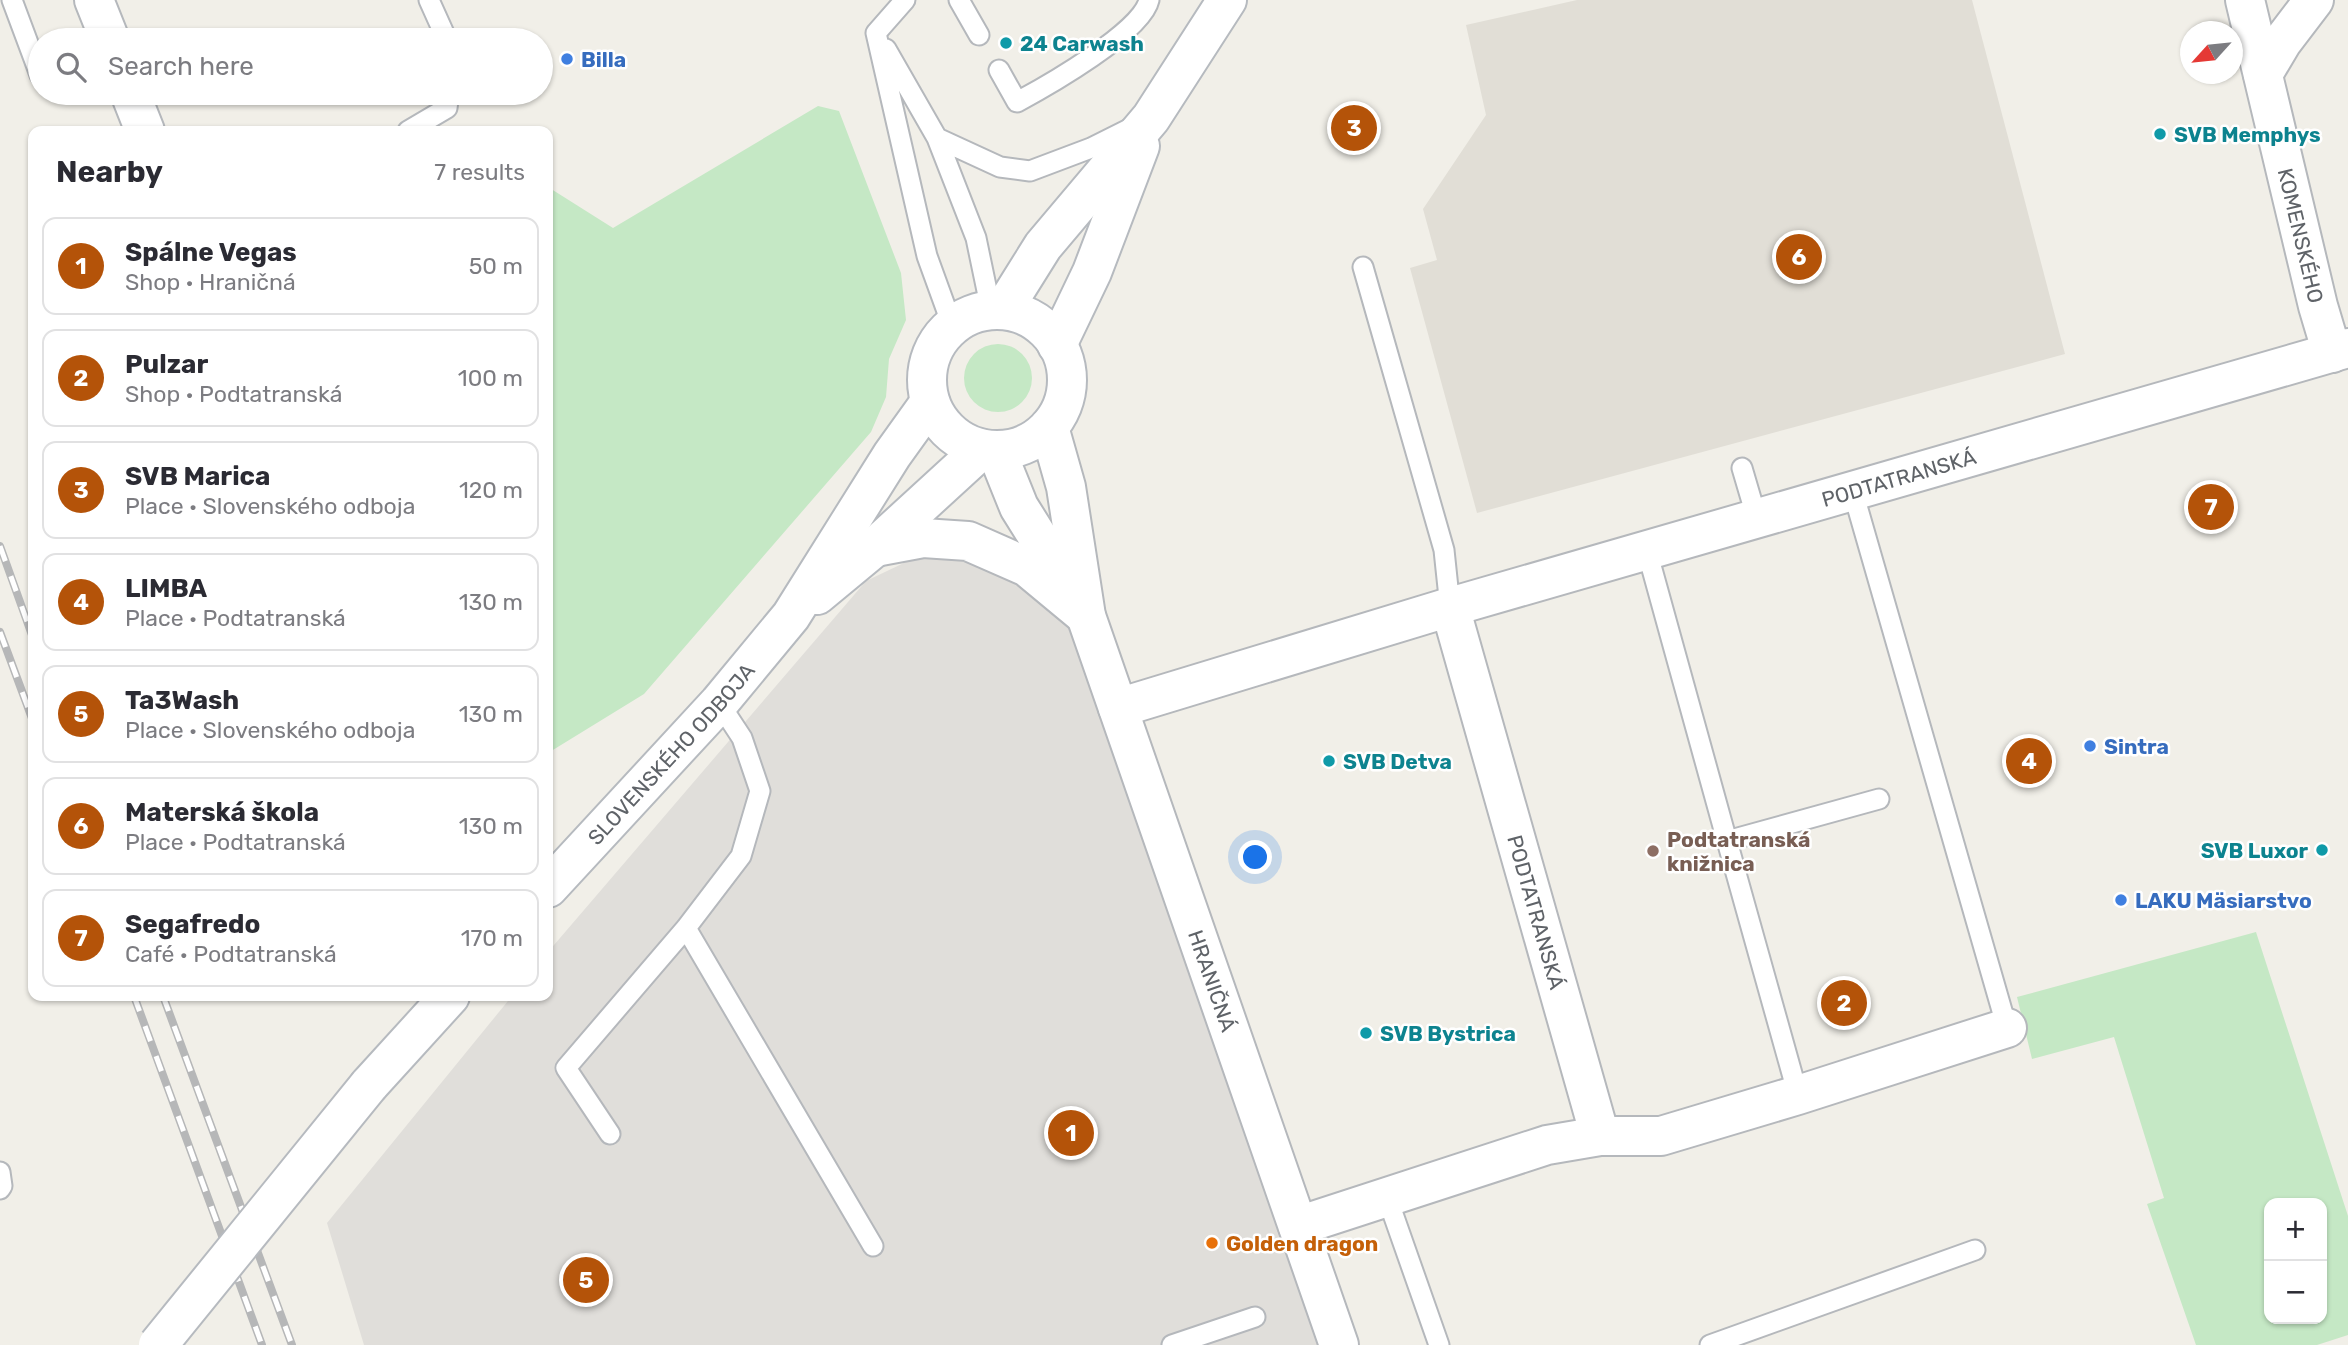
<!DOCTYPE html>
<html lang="en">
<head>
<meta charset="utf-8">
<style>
  :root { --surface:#fff; --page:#f7f7f7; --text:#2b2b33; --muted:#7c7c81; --line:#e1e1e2; --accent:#b45309 }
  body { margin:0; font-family:Rubik,sans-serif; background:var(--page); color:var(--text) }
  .controls { position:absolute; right:21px; bottom:21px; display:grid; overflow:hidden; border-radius:14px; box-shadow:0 2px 5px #0004 }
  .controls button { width:63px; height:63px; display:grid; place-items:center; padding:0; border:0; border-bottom:2px solid var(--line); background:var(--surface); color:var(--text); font:35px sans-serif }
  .compass { position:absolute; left:2180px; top:21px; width:63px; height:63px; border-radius:50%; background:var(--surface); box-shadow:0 2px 5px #0004; rotate:243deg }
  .you { position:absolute; left:1256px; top:858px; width:24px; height:24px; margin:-18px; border:5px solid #fff; border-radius:50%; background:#1a73e8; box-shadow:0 0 0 10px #1a73e833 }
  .badge { display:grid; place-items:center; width:46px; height:46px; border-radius:50%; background:var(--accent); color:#fff; font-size:23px; font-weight:700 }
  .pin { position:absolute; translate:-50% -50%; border:4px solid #fff; box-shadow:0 2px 7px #0006 }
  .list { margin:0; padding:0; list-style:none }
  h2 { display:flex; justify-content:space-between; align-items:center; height:91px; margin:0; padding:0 28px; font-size:30px }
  h2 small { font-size:23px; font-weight:400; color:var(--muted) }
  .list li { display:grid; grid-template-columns:46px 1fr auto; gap:21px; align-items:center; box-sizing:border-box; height:98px; margin:0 14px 14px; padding:0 14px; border:2px solid var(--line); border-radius:14px }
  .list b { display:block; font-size:26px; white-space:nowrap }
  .list p { margin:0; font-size:23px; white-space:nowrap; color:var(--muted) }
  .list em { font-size:23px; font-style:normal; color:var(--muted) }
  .icon { flex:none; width:38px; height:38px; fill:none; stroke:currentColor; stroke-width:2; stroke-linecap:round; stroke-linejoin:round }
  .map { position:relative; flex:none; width:2348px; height:1345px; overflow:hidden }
  .search { position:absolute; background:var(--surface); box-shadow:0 2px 5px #0004; left:28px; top:28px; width:525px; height:77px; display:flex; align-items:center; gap:18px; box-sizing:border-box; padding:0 24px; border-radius:38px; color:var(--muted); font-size:26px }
  .panel { position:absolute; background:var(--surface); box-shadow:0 2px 5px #0004; left:28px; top:126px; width:525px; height:875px; border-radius:14px }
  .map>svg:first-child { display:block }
</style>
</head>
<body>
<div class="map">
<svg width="2348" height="1345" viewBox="0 0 2348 1345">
  <rect width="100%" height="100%" fill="#f1efe8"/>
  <!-- industrial -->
  <path fill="#e0deda" d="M927,552L998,567L1118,652L1357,1345H364L327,1223L512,996H548V952L866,581Z"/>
  <!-- education -->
  <path fill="#e1ded6" d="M1577,0H1972L2065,354L1477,513L1410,268L1437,260L1423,209L1486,115L1466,25Z"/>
  <!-- green -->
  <path fill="#c5e8c5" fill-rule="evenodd" d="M818,106L839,111L901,273L906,320L889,359L886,397L871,432L644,694L548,753V187L613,228Z
    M964 378a34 34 0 1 1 68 0a34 34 0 1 1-68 0Z
    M2256,932L2348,1216V1335L2317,1345H2196L2147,1204L2164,1198L2114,1037L2032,1059L2017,997ZM2269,1203H2322V1319H2269Z"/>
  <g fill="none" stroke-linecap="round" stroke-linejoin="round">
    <!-- lane casing -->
    <g stroke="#b5b8bc" stroke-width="23">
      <path id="lane" d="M12,0L40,75
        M429,0L447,40
        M959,0L979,35
        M876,33L927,256L952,325
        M876,33L905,0
        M886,49L937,138L976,238L991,310
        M999,70L1017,102C1047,86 1142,32 1149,0
        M408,131L447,108L449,93
        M937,138L1000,167L1030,171L1091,148L1131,128
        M1363,267L1444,550L1450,607
        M1742,468L1757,519
        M1853,492L2007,1028
        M1647,551L1727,841
        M686,928L873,1246
        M1798,1095L1727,841L1879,799
        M610,1134L566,1068L686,928L741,856L760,791L742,738L719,703
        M0,1172L2,1186L0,1189
        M1387,1197L1439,1345
        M1172,1345L1255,1317
        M1710,1345L1975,1250"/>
    </g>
    <!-- street casing -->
    <g stroke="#b5b8bc" stroke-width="42">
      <g id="street">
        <path d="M94,0L110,40"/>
        <path id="s1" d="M2245,0L2318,306L2332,353"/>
        <path d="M2263,74L2282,42L2314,0"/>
        <path d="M130,93L145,131"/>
        <path id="s2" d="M1049,427L1066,487L1086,616L1339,1345"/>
        <path d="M996,450L1019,507L1071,590"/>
        <path d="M875,547L923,538L968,541L1027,567L1086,616"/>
        <path id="s3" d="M1450,607L1600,1136H1661L1798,1095L2007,1028"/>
        <path id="s4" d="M1118,708L1450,607L2348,348"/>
        <path d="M1298,1226L1547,1145L1600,1136"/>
      </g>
    </g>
    <!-- secondary casing -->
    <g stroke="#b6babf" stroke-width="42">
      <g id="secondary">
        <path d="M1003,310L1043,246L1151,118L1227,0"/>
        <circle cx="997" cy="380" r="70"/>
        <path d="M1057,345L1092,272L1140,146"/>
        <path d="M817,595L875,547L982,449"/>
        <path id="s5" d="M548,888L719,703L791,616L892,455L930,402"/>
        <path d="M369,1085L450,996"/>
      </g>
    </g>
    <!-- lane -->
    <use href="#lane" stroke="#fff" stroke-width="19"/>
    <!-- street -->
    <use href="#street" stroke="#fff" stroke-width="38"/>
    <!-- secondary -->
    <use href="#secondary" stroke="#fff" stroke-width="38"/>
    <!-- rail casing -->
    <g stroke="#b6b7b8" stroke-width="8">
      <path id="rail" d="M0,546L33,638
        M0,632L33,721
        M134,996L262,1345
        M163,996L292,1345"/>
    </g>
    <!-- rail -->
    <use href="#rail" stroke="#fff" stroke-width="5" stroke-dasharray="16" stroke-linecap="butt"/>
    <!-- secondary-bridge casing -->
    <g stroke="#b6babf" stroke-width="42" stroke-linecap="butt">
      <path id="secondary-bridge" d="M158,1345L369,1085"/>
    </g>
    <!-- secondary-bridge -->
    <use href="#secondary-bridge" stroke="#fff" stroke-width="38"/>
  </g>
  <!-- markers -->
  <g fill="#0f9aa8" stroke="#fff" stroke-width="2.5">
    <circle cx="1006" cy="43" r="7"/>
    <circle cx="2160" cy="134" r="7"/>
    <circle cx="1329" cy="761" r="7"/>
    <circle cx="2322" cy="850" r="7"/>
    <circle cx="1366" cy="1033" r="7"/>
  </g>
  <g fill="#3f7fe0" stroke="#fff" stroke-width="2.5">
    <circle cx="567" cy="59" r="7"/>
    <circle cx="2090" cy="746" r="7"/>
    <circle cx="2121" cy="900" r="7"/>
  </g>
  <circle fill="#8d6e63" stroke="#fff" stroke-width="2.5" cx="1653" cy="851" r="7"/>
  <circle fill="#e8710a" stroke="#fff" stroke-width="2.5" cx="1212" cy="1243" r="7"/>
  <g text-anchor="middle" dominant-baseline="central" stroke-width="5" stroke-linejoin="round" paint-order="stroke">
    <!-- culture labels -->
    <g font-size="21" font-weight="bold" fill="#0d838f" stroke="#fff" text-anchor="start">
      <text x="1020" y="43">24 Carwash</text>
      <text x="2174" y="134">SVB Memphys</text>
      <text x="1343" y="761">SVB Detva</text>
      <text x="2308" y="850" text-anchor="end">SVB Luxor</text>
      <text x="1380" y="1033">SVB Bystrica</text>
    </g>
    <!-- shop labels -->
    <g font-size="21" font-weight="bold" fill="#366cbe" stroke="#fff" text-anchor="start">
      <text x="581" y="59">Billa</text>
      <text x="2104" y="746">Sintra</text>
      <text x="2135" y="900">LAKU Mäsiarstvo</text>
    </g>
    <!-- street labels -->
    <g font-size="21" fill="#5f6368" stroke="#fff">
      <text stroke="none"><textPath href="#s1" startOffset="242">KOMENSKÉHO</textPath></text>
      <text stroke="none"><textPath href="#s4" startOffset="814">PODTATRANSKÁ</textPath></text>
      <text stroke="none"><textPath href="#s5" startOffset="182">SLOVENSKÉHO ODBOJA</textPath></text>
      <text stroke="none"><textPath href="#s3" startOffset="317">PODTATRANSKÁ</textPath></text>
      <text stroke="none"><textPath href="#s2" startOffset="579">HRANIČNÁ</textPath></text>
    </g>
    <!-- education labels -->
    <g font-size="21" font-weight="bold" fill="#785e54" stroke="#fff" text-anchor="start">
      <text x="1667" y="839">Podtatranská<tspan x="1667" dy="24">knižnica</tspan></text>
    </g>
    <!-- food labels -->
    <g font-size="21" font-weight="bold" fill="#c56008" stroke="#fff" text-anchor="start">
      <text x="1226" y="1243">Golden dragon</text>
    </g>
  </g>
</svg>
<div class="controls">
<button>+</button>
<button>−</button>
</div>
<svg class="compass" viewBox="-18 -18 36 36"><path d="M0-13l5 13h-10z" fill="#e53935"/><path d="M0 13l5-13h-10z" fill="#7c7c81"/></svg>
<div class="you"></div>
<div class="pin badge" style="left:1071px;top:1133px">1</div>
<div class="pin badge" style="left:1844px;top:1003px">2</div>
<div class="pin badge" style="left:1354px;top:128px">3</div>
<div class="pin badge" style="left:2029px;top:761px">4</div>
<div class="pin badge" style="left:586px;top:1280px">5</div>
<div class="pin badge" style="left:1799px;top:257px">6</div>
<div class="pin badge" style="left:2211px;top:507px">7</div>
<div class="search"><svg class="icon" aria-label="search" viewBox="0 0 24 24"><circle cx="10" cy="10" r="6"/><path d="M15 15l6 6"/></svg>Search here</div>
<section class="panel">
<h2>Nearby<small>7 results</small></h2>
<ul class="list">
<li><span class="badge">1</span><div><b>Spálne Vegas</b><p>Shop · Hraničná</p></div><em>50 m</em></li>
<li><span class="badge">2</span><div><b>Pulzar</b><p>Shop · Podtatranská</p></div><em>100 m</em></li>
<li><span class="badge">3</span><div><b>SVB Marica</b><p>Place · Slovenského odboja</p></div><em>120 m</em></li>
<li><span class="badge">4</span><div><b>LIMBA</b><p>Place · Podtatranská</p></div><em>130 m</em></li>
<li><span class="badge">5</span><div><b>Ta3Wash</b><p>Place · Slovenského odboja</p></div><em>130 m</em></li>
<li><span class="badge">6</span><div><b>Materská škola</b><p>Place · Podtatranská</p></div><em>130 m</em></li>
<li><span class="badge">7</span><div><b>Segafredo</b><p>Café · Podtatranská</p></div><em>170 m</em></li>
</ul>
</section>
</div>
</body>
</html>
